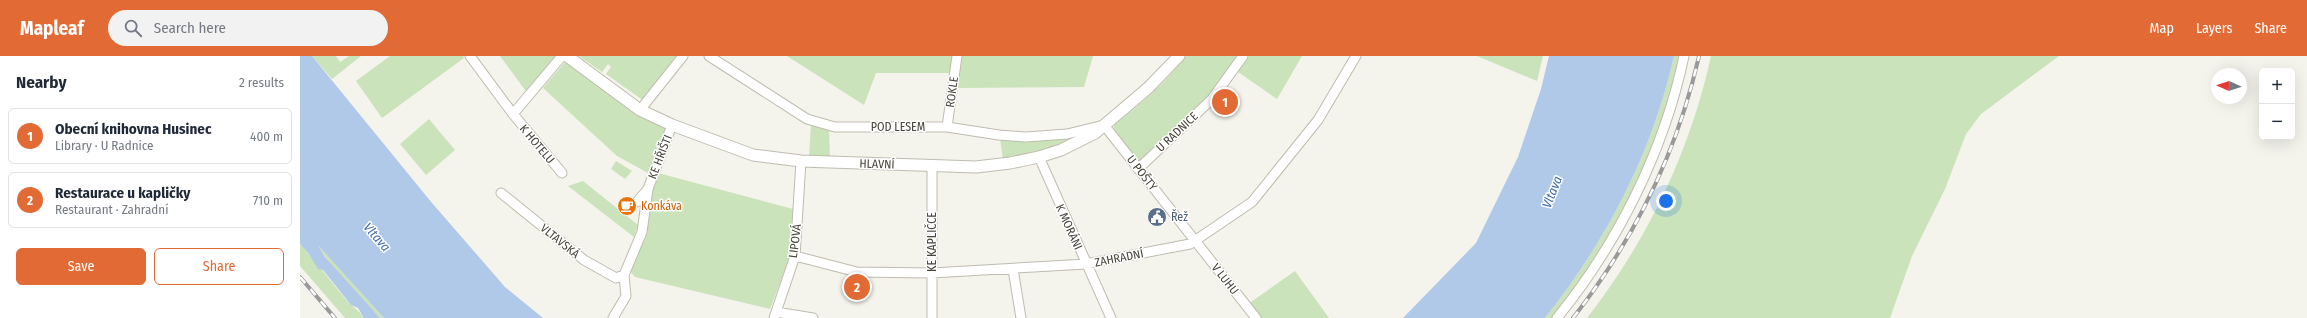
<!DOCTYPE html>
<html lang="en">
<head>
<meta charset="utf-8">
<style>
  :root { --surface:#fff; --page:#f2f2f3; --text:#1f2937; --muted:#747a83; --line:#e0e1e3; --accent:#e26b35 }
  body { margin:0; font-family:"Fira Sans Condensed",sans-serif; background:var(--page); color:var(--text) }
  .controls { position:absolute; right:12px; top:12px; display:grid; overflow:hidden; border-radius:6px; box-shadow:0 4px 16px #0002 }
  .controls button { width:36px; height:36px; display:grid; place-items:center; padding:0; border:0; border-bottom:1px solid var(--line); background:var(--surface); color:var(--text); font:20px sans-serif }
  .compass { position:absolute; left:1911px; top:12px; width:36px; height:36px; border-radius:50%; background:var(--surface); box-shadow:0 4px 16px #0002; rotate:273deg }
  .you { position:absolute; left:1366px; top:145px; width:14px; height:14px; margin:-10px; border:3px solid #fff; border-radius:50%; background:#1a73e8; box-shadow:0 0 0 6px #1a73e833 }
  .badge { display:grid; place-items:center; width:26px; height:26px; border-radius:50%; background:var(--accent); color:#fff; font-size:13px; font-weight:700 }
  .pin { position:absolute; translate:-50% -50%; border:2px solid #fff; box-shadow:0 1px 4px #0006 }
  .list { margin:0; padding:0; list-style:none }
  h2 { display:flex; justify-content:space-between; align-items:center; height:52px; margin:0; padding:0 16px; font-size:17px }
  h2 small { font-size:13px; font-weight:400; color:var(--muted) }
  .list li { display:grid; grid-template-columns:26px 1fr auto; gap:12px; align-items:center; box-sizing:border-box; height:56px; margin:0 8px 8px; padding:0 8px; border:1px solid var(--line); border-radius:6px }
  .list b { display:block; font-size:15px; white-space:nowrap }
  .list p { margin:0; font-size:13px; white-space:nowrap; color:var(--muted) }
  .list em { font-size:13px; font-style:normal; color:var(--muted) }
  .actions { display:flex; gap:8px; padding:12px 16px }
  .actions a { flex:1; padding:9px 0; border:1px solid var(--accent); border-radius:6px; text-align:center; font-size:14px; color:var(--accent) }
  .actions .main { background:var(--accent); color:#fff }
  .icon { flex:none; width:22px; height:22px; fill:none; stroke:currentColor; stroke-width:2; stroke-linecap:round; stroke-linejoin:round }
  .map { position:relative; flex:none; width:2007px; height:262px; overflow:hidden }
  header { display:flex; align-items:center; gap:24px; box-sizing:border-box; height:56px; padding:0 20px; background:var(--accent); color:#fff }
  header strong { font-size:19px }
  nav { display:flex; gap:22px; margin-inline-start:auto; font-size:14px }
  .search { width:280px; height:36px; background:var(--page); display:flex; align-items:center; gap:10px; box-sizing:border-box; padding:0 14px; border-radius:22px; color:var(--muted); font-size:15px }
  main { display:flex }
  aside { flex:1; background:var(--surface) }
  .map>svg:first-child { display:block }
</style>
</head>
<body>
<header>
<strong>Mapleaf</strong>
<div class="search"><svg class="icon" aria-label="search" viewBox="0 0 24 24"><circle cx="10" cy="10" r="6"/><path d="M15 15l6 6"/></svg>Search here</div>
<nav><a>Map</a><a>Layers</a><a>Share</a></nav>
</header>
<main>
<aside>
<h2>Nearby<small>2 results</small></h2>
<ul class="list">
<li><span class="badge">1</span><div><b>Obecní knihovna Husinec</b><p>Library · U Radnice</p></div><em>400 m</em></li>
<li><span class="badge">2</span><div><b>Restaurace u kapličky</b><p>Restaurant · Zahradní</p></div><em>710 m</em></li>
</ul>
<div class="actions"><a class="main">Save</a><a>Share</a></div>
</aside>
<div class="map">
<svg width="2007" height="262" viewBox="0 0 2007 262">
  <rect width="100%" height="100%" fill="#f4f3ec"/>
  <!-- green -->
  <path fill="#cae3ba" d="M12,0H36L40,6L49,0H61L32,23Z
    M90,0H163L164,2L82,62L56,25Z
    M200,0H258L228,38Z
    M279,0H380L344,45L306,18L311,11L308,8L302,16Z
    M487,0H654L651,17H576L564,49Z
    M658,0H793L784,31L654,32Z
    M886,0H937L905,45L842,104H838L814,73V69C841,48 865,27 886,0Z
    M949,0H1002L977,43L938,16Z
    M1177,0H1243L1237,25Z
    M1374,0H1382L1351,101L1301,199L1255,262H1245C1307,184 1352,97 1374,0Z
    M1411,0H1759L1681,58L1666,78L1645,133L1612,200L1590,262H1287C1347,185 1390,96 1411,0Z
    M266,5L342,62L366,73L348,117L317,100L243,32Z
    M129,63L155,94L126,119L100,88Z
    M511,68L529,73L530,102L509,101Z
    M787,74C761,93 735,97 703,103L700,83Z
    M316,105L332,115L325,123L311,113Z
    M358,117L493,153L488,206L470,253L335,221L330,215Z
    M283,125L338,169L334,181L268,130Z
    M0,188C17,206 32,228 49,247C55,253 58,253 64,262H45L0,210Z
    M18,189H19L84,262H80C60,242 31,213 18,189Z
    M995,215L1029,262H959L948,248Z"/>
  <!-- water -->
  <path fill="#b0c9e9" d="M0,0H12L132,147L205,231L243,262H84L18,189L25,201L80,262H64L58,252L51,249L23,214L18,213L9,198L0,188Z
    M1249,0H1374C1352,97 1307,184 1245,262H1103L1176,187L1218,101L1241,33Z"/>
  <g fill="none" stroke-linecap="round" stroke-linejoin="round">
    <!-- minor casing -->
    <g stroke="#bfbcaf" stroke-width="11">
      <path id="minor" d="M170,0L213,58L262,117
        M409,0L507,63L535,71H647L699,79L726,81L767,78L804,69L956,262
        M340,54L383,0
        M213,58L262,0
        M647,71L657,0
        M739,101L811,262
        M632,110V262
        M838,113L912,43L943,0
        M201,137L284,204L316,222L324,219
        M337,146L347,134
        M495,200L557,216L632,217L786,208L890,188L952,146L1018,64L1056,0
        M713,213L721,262
        M476,256L513,262
        M313,262L326,240L324,219L342,176L348,133L372,69
        M474,262L495,200L501,105
        M1257,262C1318,187 1364,95 1384,0"/>
    </g>
    <!-- tertiary casing -->
    <g stroke="#bfbcaf" stroke-width="13">
      <path id="tertiary" d="M267,0L340,54L372,69L453,99L501,105L676,111L710,107L739,101L761,94L795,77L848,32L879,0"/>
    </g>
    <!-- minor -->
    <use href="#minor" stroke="#fff" stroke-width="9"/>
    <!-- tertiary -->
    <use href="#tertiary" stroke="#fff" stroke-width="11"/>
    <!-- rail casing -->
    <g stroke="#999" stroke-width="4">
      <path id="rail" d="M0,221L35,262
        M1273,262C1334,184 1377,97 1399,0"/>
    </g>
    <!-- rail -->
    <use href="#rail" stroke="#fff" stroke-width="2.5" stroke-dasharray="8" stroke-linecap="butt"/>
  </g>
  <!-- icons -->
  <defs>
    <g id="cafe-disc" transform="scale(1)"><circle r="9.5" fill="#e8710a" stroke="#fff"/><path d="M-5.5-4.5H6V0H3Q3 3.5 0 3.5H-2.5Q-5.5 3.5-5.5 0ZM3-3.2v2h1.7v-2ZM-6 4.5H4V6H-6Z" fill="#fff"/></g>
    <g id="civic-disc" transform="scale(1)"><circle r="9.5" fill="#5c6f8a" stroke="#fff"/><path d="M-.6-6.5H3V-4.5H.6V-3L4-1V1h2V6H-6V1h2V-1L-.6-3ZM-1.2 2.5V6h2.4V2.5Z" fill="#fff"/></g>
  </defs>
  <g fill-rule="evenodd">
    <use href="#cafe-disc" x="327" y="150"/>
    <use href="#civic-disc" x="857" y="161"/>
  </g>
  <g text-anchor="middle" dominant-baseline="central" stroke-width="3" stroke-linejoin="round" paint-order="stroke">
    <!-- street labels -->
    <g font-size="12" fill="#48453a" stroke="#fff">
      <text transform="translate(652 36) rotate(-82)">ROKLE</text>
      <text x="598" y="71">POD LESEM</text>
      <text transform="translate(877 76) rotate(-43)">U RADNICE</text>
      <text transform="translate(237 88) rotate(50)">K HOTELU</text>
      <text transform="translate(360 101) rotate(-69)">KE HŘIŠTI</text>
      <text transform="translate(577 108) rotate(2)">HLAVNÍ</text>
      <text transform="translate(842 117) rotate(52)">U POŠTY</text>
      <text transform="translate(769 171) rotate(66)">K MORÁNI</text>
      <text transform="translate(260 185) rotate(39)">VLTAVSKÁ</text>
      <text transform="translate(495 185) rotate(-83)">LIPOVÁ</text>
      <text transform="translate(632 186) rotate(-90)">KE KAPLIČCE</text>
      <text transform="translate(819 202) rotate(-11)">ZAHRADNÍ</text>
      <text transform="translate(925 223) rotate(52)">V LUHU</text>
    </g>
    <!-- food labels -->
    <g font-size="12" fill="#c56008" stroke="#fff" text-anchor="start">
      <text x="341" y="150">Konkáva</text>
    </g>
    <!-- service labels -->
    <g font-size="12" fill="#4e5e75" stroke="#fff" text-anchor="start">
      <text x="871" y="161">Řež</text>
    </g>
    <!-- water labels -->
    <g font-size="13" font-style="italic" fill="#3f6ba9" stroke="#fff">
      <text transform="translate(1252 136) rotate(-69)">Vltava</text>
      <text transform="translate(77 181) rotate(49)">Vltava</text>
    </g>
  </g>
</svg>
<div class="controls">
<button>+</button>
<button>−</button>
</div>
<svg class="compass" viewBox="-18 -18 36 36"><path d="M0-13l5 13h-10z" fill="#e53935"/><path d="M0 13l5-13h-10z" fill="#747a83"/></svg>
<div class="you"></div>
<div class="pin badge" style="left:925px;top:46px">1</div>
<div class="pin badge" style="left:557px;top:231px">2</div>
</div>
</main>
</body>
</html>
